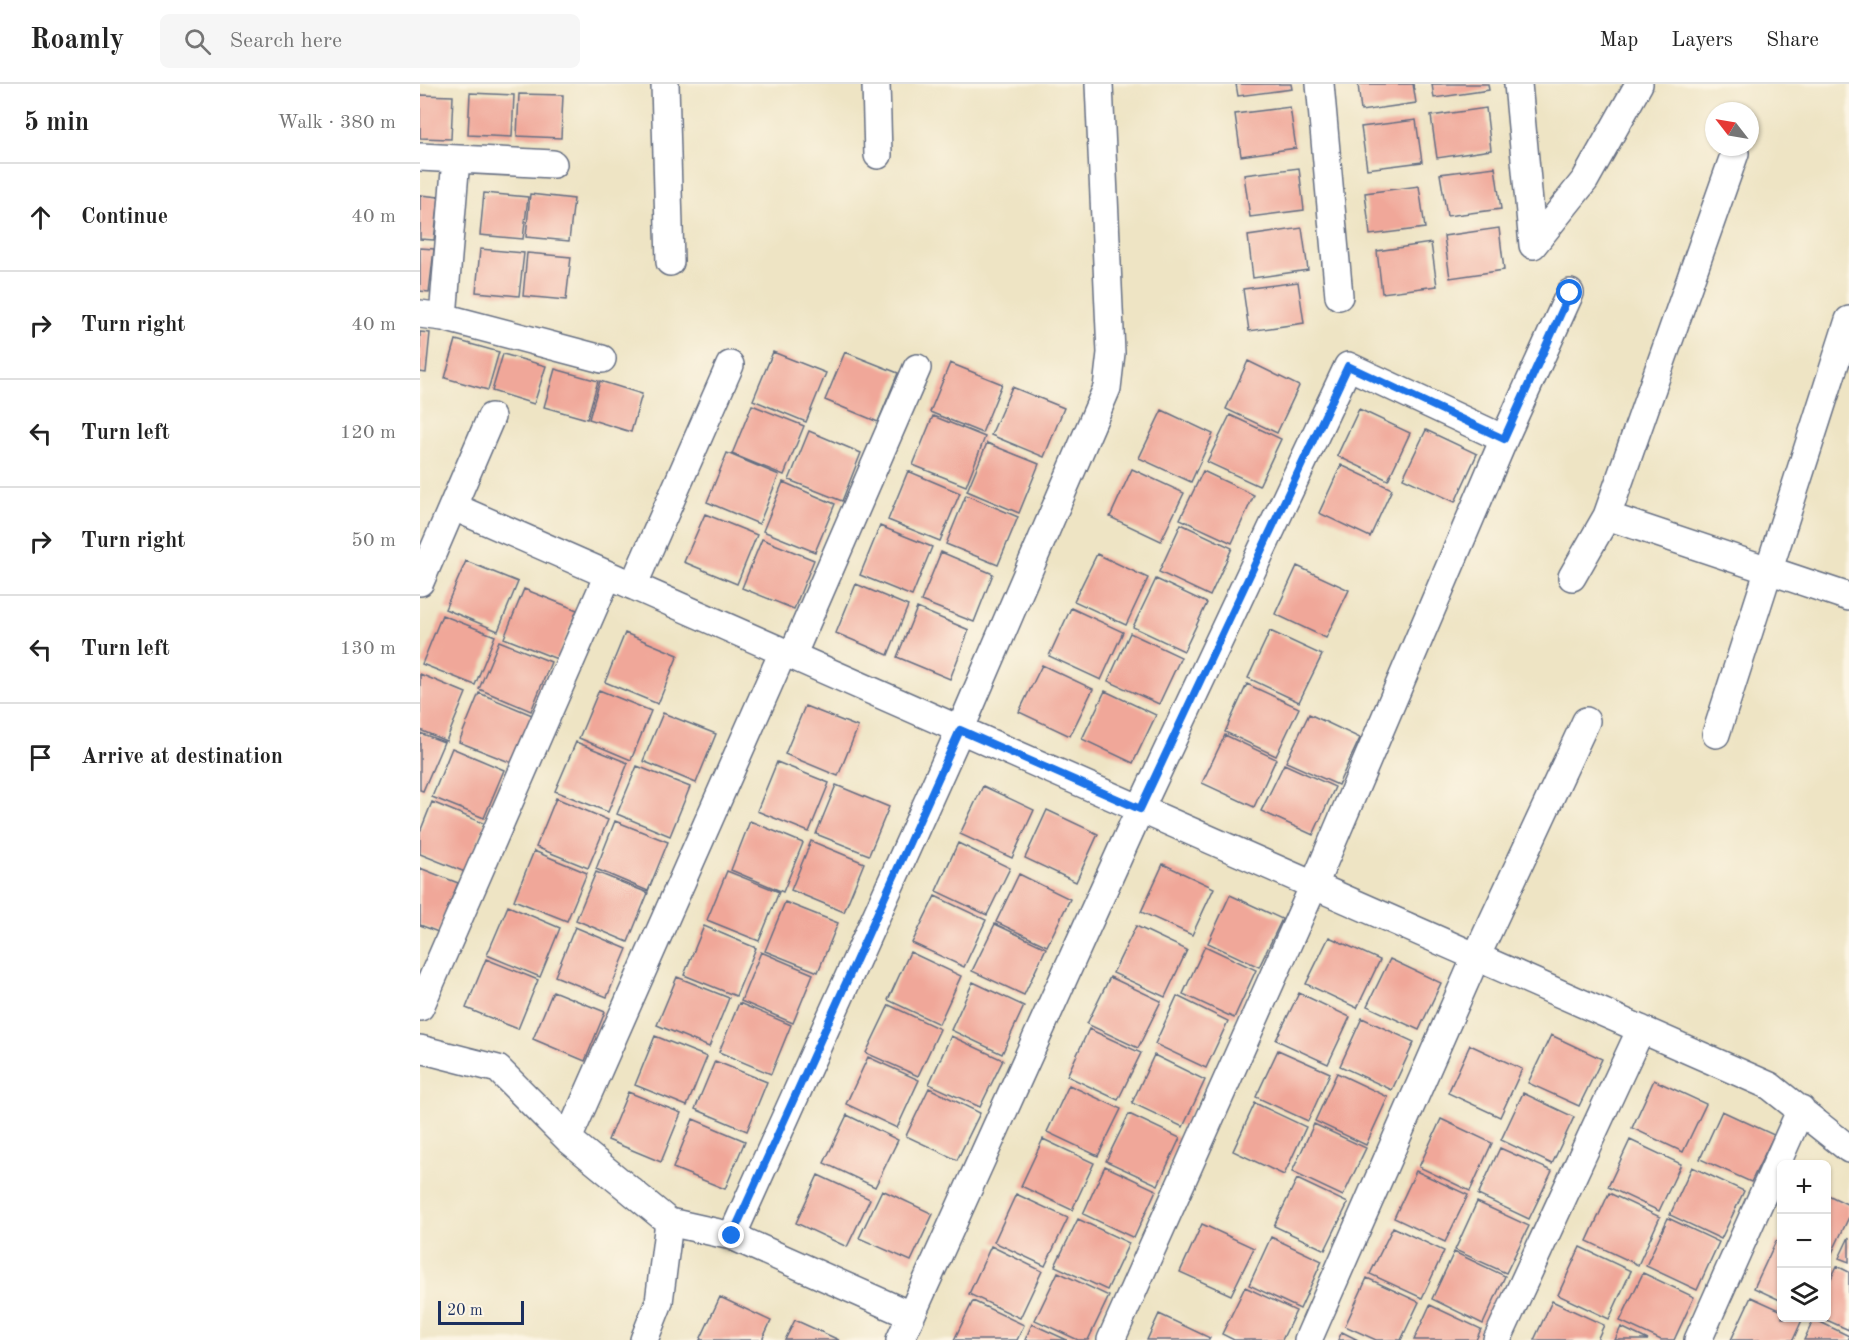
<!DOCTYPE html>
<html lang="en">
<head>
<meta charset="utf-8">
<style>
  :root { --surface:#fff; --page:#f6f6f6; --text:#222; --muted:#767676; --line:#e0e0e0 }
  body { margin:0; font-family:"Old Standard TT",serif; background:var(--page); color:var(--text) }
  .controls { position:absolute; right:18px; bottom:18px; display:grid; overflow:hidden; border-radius:9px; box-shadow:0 2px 4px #0004 }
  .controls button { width:54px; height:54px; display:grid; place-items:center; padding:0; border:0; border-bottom:2px solid var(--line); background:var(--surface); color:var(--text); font:30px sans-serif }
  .compass { position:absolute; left:1285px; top:18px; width:54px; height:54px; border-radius:50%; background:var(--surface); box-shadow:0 2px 4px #0004; rotate:301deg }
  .scale { position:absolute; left:18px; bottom:15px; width:86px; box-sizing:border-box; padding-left:6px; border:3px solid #1b2f5e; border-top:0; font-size:16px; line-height:21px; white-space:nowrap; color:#1b2f5e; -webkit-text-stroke:4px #fcf5e5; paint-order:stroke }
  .stop { position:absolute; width:18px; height:18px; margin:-14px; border:4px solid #1a73e8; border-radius:50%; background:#fff }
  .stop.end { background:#1a73e8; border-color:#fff; box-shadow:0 2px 6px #0008 }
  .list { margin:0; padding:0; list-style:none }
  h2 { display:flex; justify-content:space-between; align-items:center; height:78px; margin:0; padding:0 24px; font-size:26px }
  h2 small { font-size:20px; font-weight:400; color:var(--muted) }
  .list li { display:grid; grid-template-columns:39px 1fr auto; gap:18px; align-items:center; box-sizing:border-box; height:108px; padding:0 24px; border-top:2px solid var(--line) }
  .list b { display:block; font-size:22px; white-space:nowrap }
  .list em { font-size:20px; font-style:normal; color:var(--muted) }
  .icon { flex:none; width:33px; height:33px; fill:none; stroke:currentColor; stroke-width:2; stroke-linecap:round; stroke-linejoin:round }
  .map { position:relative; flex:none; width:1429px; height:1256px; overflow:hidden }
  header { display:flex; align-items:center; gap:36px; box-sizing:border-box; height:84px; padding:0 30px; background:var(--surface); border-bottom:2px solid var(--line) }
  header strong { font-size:28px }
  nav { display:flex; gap:33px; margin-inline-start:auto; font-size:21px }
  .search { width:420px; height:54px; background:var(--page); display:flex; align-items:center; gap:15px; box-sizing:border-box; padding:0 21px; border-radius:9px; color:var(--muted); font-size:22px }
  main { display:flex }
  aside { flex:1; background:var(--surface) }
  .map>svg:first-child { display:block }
</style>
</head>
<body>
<header>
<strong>Roamly</strong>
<div class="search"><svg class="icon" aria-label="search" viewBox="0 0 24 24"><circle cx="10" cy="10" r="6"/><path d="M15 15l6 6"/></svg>Search here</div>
<nav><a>Map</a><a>Layers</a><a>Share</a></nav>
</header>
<main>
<aside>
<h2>5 min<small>Walk · 380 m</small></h2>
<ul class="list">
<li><svg class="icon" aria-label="ahead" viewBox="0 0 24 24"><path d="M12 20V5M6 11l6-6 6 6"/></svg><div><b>Continue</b></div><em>40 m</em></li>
<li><svg class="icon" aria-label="right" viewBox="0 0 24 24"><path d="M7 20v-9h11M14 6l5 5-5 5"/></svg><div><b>Turn right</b></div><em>40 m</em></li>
<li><svg class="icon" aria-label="left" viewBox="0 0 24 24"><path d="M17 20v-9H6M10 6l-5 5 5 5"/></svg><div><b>Turn left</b></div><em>120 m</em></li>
<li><svg class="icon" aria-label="right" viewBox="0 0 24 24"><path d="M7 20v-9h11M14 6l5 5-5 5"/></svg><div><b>Turn right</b></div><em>50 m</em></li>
<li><svg class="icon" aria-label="left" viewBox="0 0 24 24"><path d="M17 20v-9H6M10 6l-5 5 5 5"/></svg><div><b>Turn left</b></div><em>130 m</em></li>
<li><svg class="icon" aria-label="arrive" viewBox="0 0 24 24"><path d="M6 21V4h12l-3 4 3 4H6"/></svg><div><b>Arrive at destination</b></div></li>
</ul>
</aside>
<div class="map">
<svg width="1429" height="1256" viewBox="0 0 1429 1256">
  <rect width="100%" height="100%" fill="#fcf5e5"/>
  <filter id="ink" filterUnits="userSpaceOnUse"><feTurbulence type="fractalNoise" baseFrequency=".0167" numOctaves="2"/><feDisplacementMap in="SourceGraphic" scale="12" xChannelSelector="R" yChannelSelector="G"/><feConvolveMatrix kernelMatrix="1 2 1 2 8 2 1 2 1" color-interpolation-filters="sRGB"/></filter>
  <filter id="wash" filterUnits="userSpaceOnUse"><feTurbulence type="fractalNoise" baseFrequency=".008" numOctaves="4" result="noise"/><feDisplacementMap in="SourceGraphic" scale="24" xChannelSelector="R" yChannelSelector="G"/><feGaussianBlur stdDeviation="1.35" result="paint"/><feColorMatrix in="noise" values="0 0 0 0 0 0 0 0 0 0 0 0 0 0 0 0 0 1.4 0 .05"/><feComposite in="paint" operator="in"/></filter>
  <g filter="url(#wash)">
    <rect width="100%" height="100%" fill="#eee4c4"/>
    <g id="blocks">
      <!-- building -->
      <path fill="#f0a799" d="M816,0H871L872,5L818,12Z
        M938,0H993L996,19L941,27Z
        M1012,0H1068L1069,6L1014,14Z
        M50,9L94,11L92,53L48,51Z
        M99,10L143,11L141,54L97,52Z
        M0,11L33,12L31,55L0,54Z
        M870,23L876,64L821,72L815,30Z
        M1066,24L1071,66L1017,74L1011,32Z
        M996,36L1002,78L947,85L941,43Z
        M1075,83L1081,125L1027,132L1020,90Z
        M879,84L884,126L830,133L824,91Z
        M999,102L1005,144L950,151L945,109Z
        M64,109L108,113L103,155L60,151Z
        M110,110L154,115L149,157L106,153Z
        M0,111L19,113L14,156L0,155Z
        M882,144L888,186L833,194L828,152Z
        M1079,144L1084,186L1030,194L1024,152Z
        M1011,159L1017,202L962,209L957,167Z
        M0,164L14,165L9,208L0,207Z
        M60,165L104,169L99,212L56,208Z
        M107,169L151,173L146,216L103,212Z
        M878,198L884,239L829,247L823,205Z
        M0,248L10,249L6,289L0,288Z
        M36,256L79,268L68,306L25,294Z
        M353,268L406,289L386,338L333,316Z
        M425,268L478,289L458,338L405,316Z
        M83,270L126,282L114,320L72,307Z
        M828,277L879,302L857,349L806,325Z
        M530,279L582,300L562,349L510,328Z
        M135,285L178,297L167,335L124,323Z
        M180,297L222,310L211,348L169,335Z
        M592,303L644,324L624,373L571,351Z
        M332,321L384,342L364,391L312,370Z
        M939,325L990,349L968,396L917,372Z
        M742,326L793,350L771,398L719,374Z
        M810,331L861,355L839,402L787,378Z
        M513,332L565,353L546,402L493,381Z
        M1006,346L1057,370L1035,418L983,394Z
        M389,347L441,369L422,417L369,396Z
        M567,359L619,380L599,429L547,407Z
        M307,369L359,391L339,440L287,418Z
        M921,381L972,405L950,453L899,429Z
        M712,385L764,409L741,457L690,433Z
        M488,387L540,409L520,457L468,436Z
        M783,387L834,411L812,459L760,435Z
        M363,398L415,420L395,468L343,447Z
        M546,411L598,433L578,481L526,460Z
        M285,430L337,451L317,500L264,478Z
        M761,440L812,464L790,512L739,488Z
        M460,442L512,463L492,512L440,491Z
        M342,455L394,476L374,525L322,504Z
        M521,468L573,490L554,538L501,517Z
        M677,470L728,494L706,541L654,517Z
        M46,477L98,498L78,547L25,525Z
        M877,482L929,506L906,554L855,530Z
        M736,495L787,519L764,567L713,543Z
        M436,500L488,522L468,571L416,549Z
        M104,505L157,526L137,575L84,554Z
        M497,524L549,546L530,595L477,573Z
        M651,524L703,548L681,596L629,572Z
        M22,531L75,552L55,601L2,580Z
        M850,547L902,571L879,618L828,594Z
        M205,549L258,571L238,620L185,598Z
        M710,549L761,573L739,620L688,597Z
        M79,557L131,578L111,627L59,605Z
        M622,581L673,605L650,652L599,628Z
        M0,590L46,609L26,657L0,646Z
        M827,600L879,624L856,672L805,648Z
        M179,606L231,627L211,676L159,654Z
        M685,607L736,631L713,679L662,655Z
        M59,609L112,631L92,679L39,658Z
        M385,622L438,643L418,692L365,670Z
        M243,629L296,650L276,699L223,677Z
        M889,630L940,654L918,701L866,678Z
        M0,649L24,658L3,707L0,706Z
        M805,651L856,675L834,723L782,699Z
        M156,658L208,679L188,728L135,707Z
        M32,664L84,686L64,734L12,713Z
        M357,678L409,699L389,748L337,727Z
        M864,680L915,703L893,751L841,727Z
        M217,682L270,703L250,752L197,730Z
        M416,701L469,723L449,771L396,750Z
        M563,702L614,726L592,774L540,750Z
        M136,714L188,736L168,784L116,763Z
        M12,718L65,740L45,788L0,770V748Z
        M627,726L678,750L656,798L605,774Z
        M195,737L248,758L228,807L176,785Z
        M330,737L383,759L363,808L311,786Z
        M391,757L444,779L424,828L371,806Z
        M538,759L590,784L567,831L516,807Z
        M114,767L167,789L147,837L94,816Z
        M743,780L794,804L772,851L721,828Z
        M0,784L38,799L18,848L0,841Z
        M307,787L359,808L339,857L287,836Z
        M176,788L228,809L208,858L156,836Z
        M599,790L650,815L627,862L576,838Z
        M810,811L862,835L839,883L788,859Z
        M515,812L566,836L544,883L492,859Z
        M365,818L418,839L398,888L345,867Z
        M88,822L140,844L120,893L67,871Z
        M575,840L626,864L604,911L552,887Z
        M284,842L336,864L316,912L264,891Z
        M716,842L767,866L745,913L693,889Z
        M155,843L207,865L187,913L135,892Z
        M909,853L960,876L937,924L886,900Z
        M785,862L836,886L814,934L763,910Z
        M341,868L393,890L373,939L321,917Z
        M490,868L541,892L519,940L468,916Z
        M66,875L118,896L98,945L46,924Z
        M970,875L1021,899L999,946L947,922Z
        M257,893L309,914L289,963L237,941Z
        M690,893L741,917L718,964L667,940Z
        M553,898L604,922L582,970L531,946Z
        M133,907L185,928L165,977L113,955Z
        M879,909L930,933L908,980L856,956Z
        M757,912L808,937L786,984L735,960Z
        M319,919L371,941L351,990L299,968Z
        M469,921L520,945L498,992L446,969Z
        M942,934L994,958L972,1006L920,982Z
        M669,945L721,969L698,1016L647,992Z
        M1131,951L1182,975L1159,1022L1108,999Z
        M235,952L287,973L267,1022L215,1001Z
        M531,952L583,976L560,1023L509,1000Z
        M1050,961L1102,985L1080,1033L1028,1009Z
        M858,966L910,989L888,1037L836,1013Z
        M734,971L785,996L763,1043L712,1019Z
        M448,973L499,996L477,1044L426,1020Z
        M295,977L347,998L327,1047L275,1025Z
        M917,989L968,1013L946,1061L895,1037Z
        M1234,996L1286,1020L1263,1068L1212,1044Z
        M649,1001L701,1025L678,1072L627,1048Z
        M509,1004L560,1029L537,1076L486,1052Z
        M208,1008L261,1029L241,1078L188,1056Z
        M1103,1009L1154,1033L1132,1080L1081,1056Z
        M835,1019L886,1043L864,1091L813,1067Z
        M1302,1027L1354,1051L1331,1098L1280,1075Z
        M709,1030L760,1054L738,1101L686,1077Z
        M427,1031L478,1056L455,1103L404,1079Z
        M273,1035L325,1057L305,1105L253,1084Z
        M1021,1035L1072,1059L1050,1107L999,1083Z
        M894,1040L946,1064L923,1112L872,1088Z
        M623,1055L674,1079L652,1126L601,1102Z
        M1210,1056L1261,1080L1239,1127L1188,1103Z
        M1080,1064L1132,1087L1109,1135L1058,1111Z
        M685,1082L736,1106L714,1154L663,1130Z
        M1272,1083L1324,1107L1301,1155L1250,1131Z
        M996,1087L1048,1111L1025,1158L974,1134Z
        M398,1091L450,1115L427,1163L376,1139Z
        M877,1095L928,1119L905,1166L854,1142Z
        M462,1106L513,1130L491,1177L439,1154Z
        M1189,1109L1240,1133L1218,1181L1167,1157Z
        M596,1110L648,1134L625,1182L574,1158Z
        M1406,1110L1429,1121V1133L1411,1171L1406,1168Z
        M1057,1118L1109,1142L1086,1189L1035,1166Z
        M1248,1134L1299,1158L1277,1206L1226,1182Z
        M658,1135L709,1159L687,1206L635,1182Z
        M782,1140L834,1164L811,1211L760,1188Z
        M973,1143L1024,1167L1002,1214L950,1190Z
        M851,1153L902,1177L880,1225L829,1201Z
        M1429,1153V1178L1419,1174Z
        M1356,1157L1362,1159V1217L1334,1204Z
        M571,1162L622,1187L600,1234L549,1210Z
        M1160,1163L1211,1187L1189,1235L1138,1211Z
        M1034,1168L1085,1192L1063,1240L1012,1215Z
        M1417,1182L1429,1188V1246L1402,1234H1406V1205Z
        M638,1188L689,1212L668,1256H658L615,1236Z
        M1223,1189L1274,1213L1254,1256H1241L1200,1237Z
        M947,1194L999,1218L981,1256H956L925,1242Z
        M825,1203L876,1227L862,1256H814L802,1250Z
        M300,1213L351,1237L342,1256H280Z
        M1331,1213L1362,1227V1234H1376L1382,1236L1373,1256H1311Z
        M553,1217L604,1241L597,1256H534Z
        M1132,1217L1184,1241L1177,1256H1114Z
        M1010,1221L1061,1245L1056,1256H994Z
        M739,1230L790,1254L789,1256H727Z
        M1394,1235L1429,1252V1256H1384Z
        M375,1236L419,1256H365Z
        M612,1240L647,1256H605Z
        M1201,1243L1228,1256H1195Z
        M922,1248L938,1256H918Z"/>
    </g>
  </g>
  <g filter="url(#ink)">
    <use href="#blocks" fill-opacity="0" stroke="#656e82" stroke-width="1.5"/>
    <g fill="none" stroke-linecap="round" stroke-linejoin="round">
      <!-- street casing -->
      <g stroke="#656e82" stroke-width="30">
        <path id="street" d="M245,0L250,178
          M456,0L458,71
          M900,0L919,212
          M1098,0L1113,161
          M0,73L133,80
          M1113,161L1165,96L1219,0
          M0,230L23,233L182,275
          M23,233L36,75
          M34,423L1350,1002L1429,1065
          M1187,432L1429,513
          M1152,493L1187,432L1315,69
          M0,498L71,333
          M213,502L310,281
          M372,572L497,284
          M1296,650L1429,236
          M0,923L188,491
          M0,965L78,985L148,1055L249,1138L312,1152L490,1231
          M148,1055L363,568
          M312,1152L540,646L687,304L691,269L679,0
          M224,1256L239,1218L249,1138
          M480,1256L720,725L928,282L1084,355
          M691,1256L894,801L1084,355L1150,209
          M888,1256L1056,873L1166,637
          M1077,1256L1221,945
          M1278,1256L1381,1025"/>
      </g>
      <!-- street -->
      <use href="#street" stroke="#fff" stroke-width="27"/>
    </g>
  </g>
  <g fill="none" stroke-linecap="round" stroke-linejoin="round" filter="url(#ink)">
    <!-- route -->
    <path stroke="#1a73e8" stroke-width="8" d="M312,1152L540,646L720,725L928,282L1084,355L1150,209"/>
  </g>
</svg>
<div class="controls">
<button>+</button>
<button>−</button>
<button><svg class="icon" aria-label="layers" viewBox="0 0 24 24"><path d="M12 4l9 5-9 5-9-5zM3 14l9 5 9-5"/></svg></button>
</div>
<svg class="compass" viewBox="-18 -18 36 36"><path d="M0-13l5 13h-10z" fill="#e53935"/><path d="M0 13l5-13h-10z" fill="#767676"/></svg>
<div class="scale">20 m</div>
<div class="stop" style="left:1150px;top:209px"></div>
<div class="stop end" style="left:312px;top:1152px"></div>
</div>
</main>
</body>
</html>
